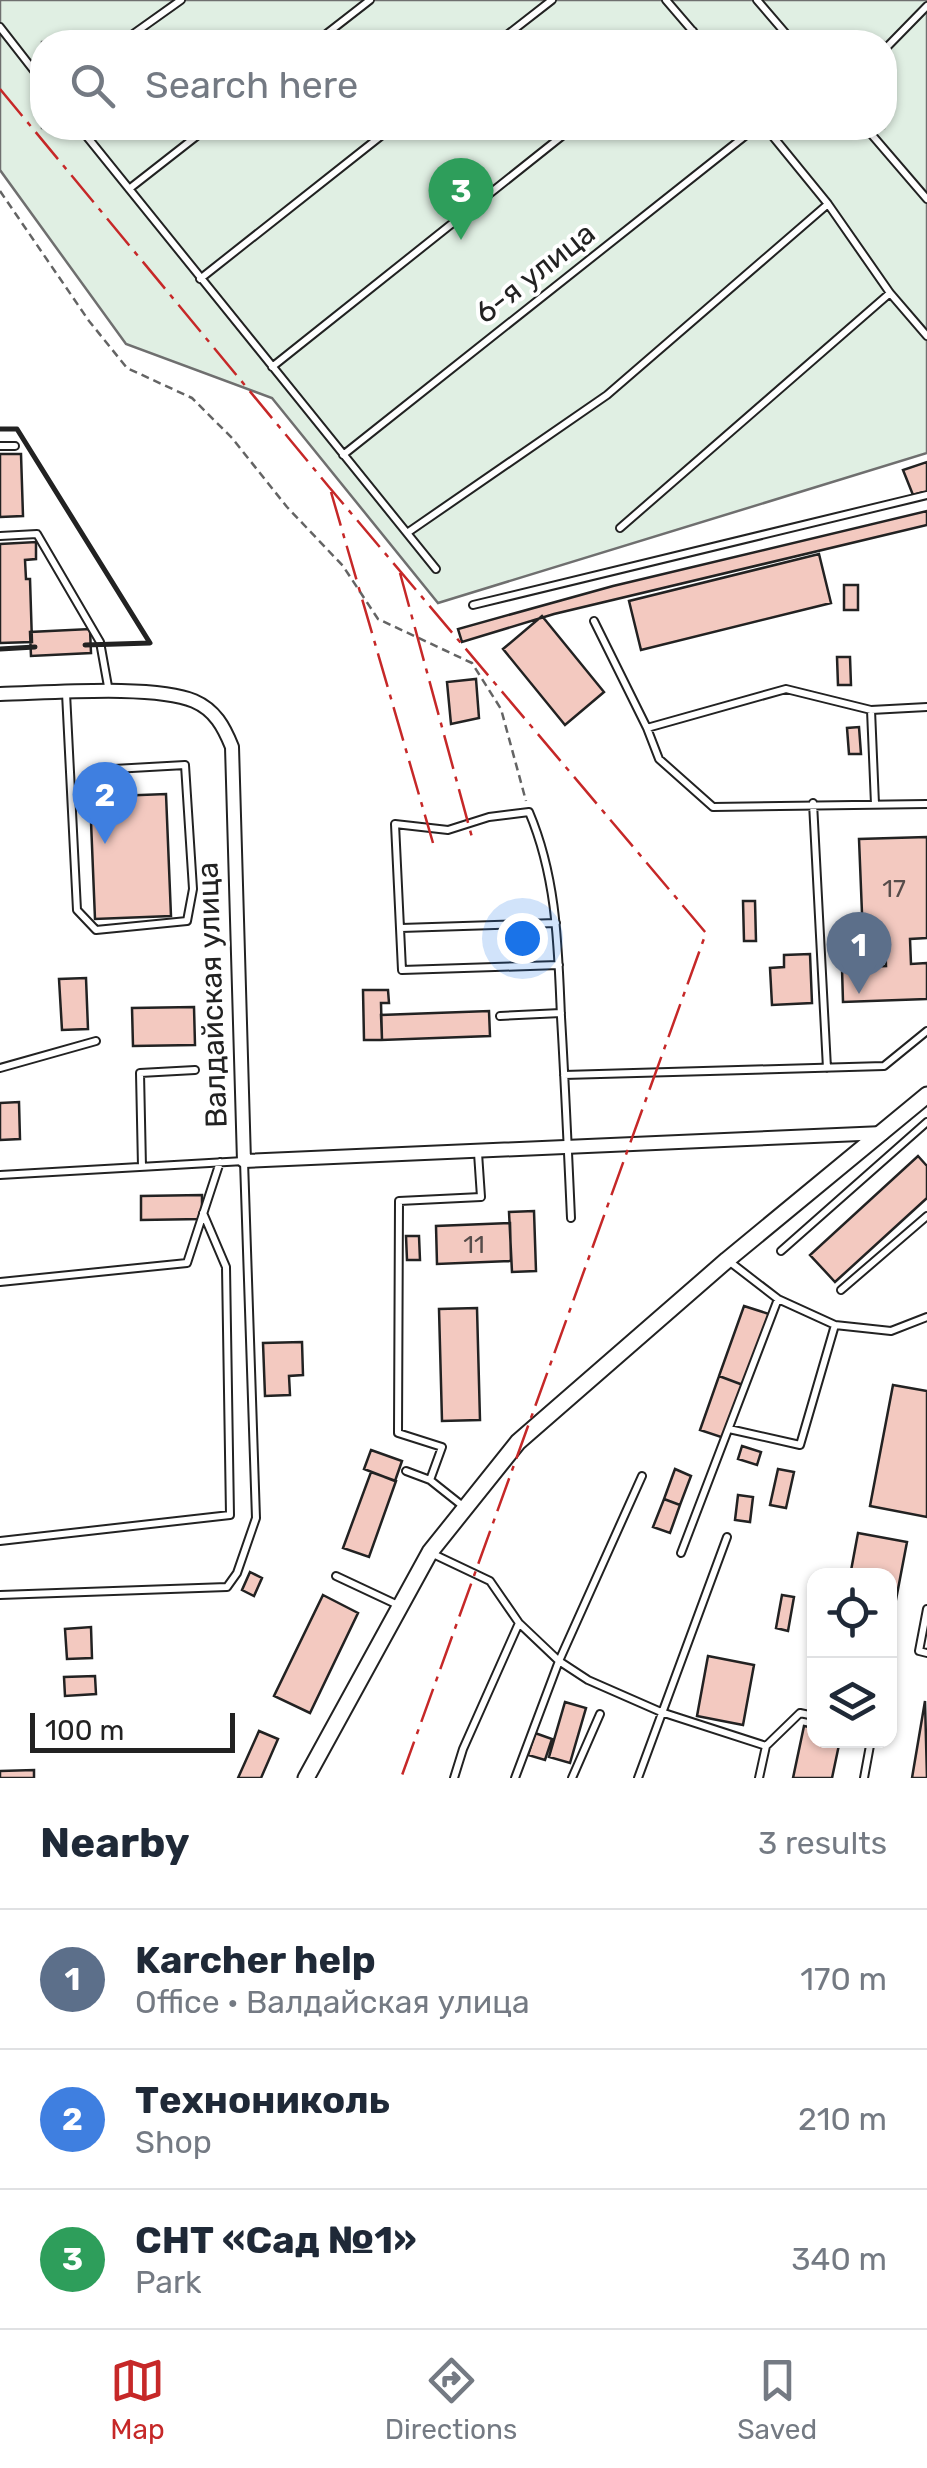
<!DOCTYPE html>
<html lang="en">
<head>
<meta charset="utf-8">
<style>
  :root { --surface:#fff; --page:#f2f2f3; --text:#1f2937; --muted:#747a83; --line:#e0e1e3; --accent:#c62828 }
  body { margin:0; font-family:Rubik,sans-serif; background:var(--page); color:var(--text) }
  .controls { position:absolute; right:30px; bottom:30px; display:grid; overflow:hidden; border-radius:20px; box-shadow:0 2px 8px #0004 }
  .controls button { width:90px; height:90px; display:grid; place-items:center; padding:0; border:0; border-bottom:2px solid var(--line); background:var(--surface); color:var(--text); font:50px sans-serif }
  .scale { position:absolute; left:30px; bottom:25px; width:205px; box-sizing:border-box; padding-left:10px; border:5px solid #222; border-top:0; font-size:28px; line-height:35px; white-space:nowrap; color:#222; -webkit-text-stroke:8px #fff; paint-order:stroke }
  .you { position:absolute; left:522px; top:938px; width:35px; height:35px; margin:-25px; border:8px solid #fff; border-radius:50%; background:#1a73e8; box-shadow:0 0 0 15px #1a73e833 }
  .badge { display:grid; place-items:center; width:65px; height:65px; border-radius:50%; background:var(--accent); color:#fff; font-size:32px; font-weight:700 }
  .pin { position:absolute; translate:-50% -82px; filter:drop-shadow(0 2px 5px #0008) }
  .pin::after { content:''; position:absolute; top:52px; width:35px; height:30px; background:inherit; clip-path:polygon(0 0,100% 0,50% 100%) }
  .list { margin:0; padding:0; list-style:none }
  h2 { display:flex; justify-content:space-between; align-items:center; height:130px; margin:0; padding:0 40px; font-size:42px }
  h2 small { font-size:32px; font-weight:400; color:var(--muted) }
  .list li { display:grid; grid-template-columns:65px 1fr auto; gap:30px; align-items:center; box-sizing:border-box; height:140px; padding:0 40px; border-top:2px solid var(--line) }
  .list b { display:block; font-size:38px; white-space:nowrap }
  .list p { margin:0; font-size:32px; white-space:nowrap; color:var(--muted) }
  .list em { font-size:32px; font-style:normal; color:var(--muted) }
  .icon { flex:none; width:55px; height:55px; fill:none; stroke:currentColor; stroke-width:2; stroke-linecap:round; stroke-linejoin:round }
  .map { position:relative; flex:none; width:927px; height:1778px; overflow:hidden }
  .search { position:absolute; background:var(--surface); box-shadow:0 2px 8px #0004; left:30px; right:30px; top:30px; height:110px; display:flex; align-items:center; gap:25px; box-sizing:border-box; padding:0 35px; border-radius:40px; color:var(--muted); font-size:38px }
  .sheet { height:550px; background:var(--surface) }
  nav { display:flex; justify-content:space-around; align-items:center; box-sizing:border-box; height:140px; border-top:2px solid var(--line); background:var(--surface); font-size:28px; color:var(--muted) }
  nav a { display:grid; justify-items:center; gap:5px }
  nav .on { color:var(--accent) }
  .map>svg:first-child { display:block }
</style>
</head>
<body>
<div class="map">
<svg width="927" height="1778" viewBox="0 0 927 1778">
  <rect width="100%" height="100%" fill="#fff"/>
  <!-- green -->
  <path fill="#e0efe3" stroke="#6f6f6f" stroke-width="2.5" fill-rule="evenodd" d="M0,0H927V453L438,603L272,398L126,344L0,170ZM42,42H884V128H42Z"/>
  <!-- building -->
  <path fill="#f3c9c0" stroke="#222" stroke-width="2.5" d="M0,454H21L23,516L0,517Z
    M927,462V491L913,495L903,470Z
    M927,511V525L554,614L462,642L458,629L613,586Z
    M36,542V559L25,560L26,579H30L32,642L0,643V544Z
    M819,554L831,603L641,650L629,601Z
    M844,585H858V610H844Z
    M542,616L604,692L565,725L503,649Z
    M90,629L91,653L31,656L30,632Z
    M837,657H850L851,685H838Z
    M476,679L479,718L451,724L447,682Z
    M859,727L861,754H849L847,728Z
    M166,794L171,916L95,919L90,797Z
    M927,837V938L910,939L911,964L927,963V999L843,1002L842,968L886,966L885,938H863L859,839Z
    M743,901H755L756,941H744Z
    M810,954L812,1003L772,1005L770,968L784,967V955Z
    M86,978L88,1029L62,1030L59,979Z
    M363,990H388L389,1003H381L382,1040H364Z
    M194,1007L195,1045L133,1046L132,1008Z
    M489,1011L490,1036L382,1040L381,1015Z
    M19,1102L20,1139L0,1140V1103Z
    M918,1156L927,1166V1198L835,1282L810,1255Z
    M202,1195V1219L141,1220V1196Z
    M534,1211L536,1271L512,1272L509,1212Z
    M510,1223L511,1261L437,1264L436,1226Z
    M406,1236H419L420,1260H407Z
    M744,1306L769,1314L743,1385L719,1376Z
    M477,1308L480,1420L442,1421L439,1309Z
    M302,1342L303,1375L289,1376L290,1395L265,1396L263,1343Z
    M719,1376L743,1385L724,1438L700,1430Z
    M893,1385L927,1391V1517L870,1506Z
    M742,1446L761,1452L757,1465L738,1459Z
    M371,1450L402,1461L395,1481L364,1469Z
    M675,1469L691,1476L680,1505L664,1499Z
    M778,1469L794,1472L786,1508L770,1505Z
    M371,1472L396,1481L369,1557L343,1548Z
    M738,1495L753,1497L750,1522L735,1520Z
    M664,1499L680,1505L670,1533L653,1527Z
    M858,1533L907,1542L890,1631V1576H850Z
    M250,1572L262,1578L254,1596L242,1590Z
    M323,1595L358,1613L310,1713L274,1696Z
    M782,1595L794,1597L788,1631L776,1628Z
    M91,1627L92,1658L67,1659L65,1629Z
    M708,1656L754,1665L743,1725L697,1716Z
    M95,1676L96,1694L65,1696L64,1677Z
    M925,1701L927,1778H912Z
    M565,1702L586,1708L570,1763L549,1757Z
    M804,1726L814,1728V1740H840L832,1778H793Z
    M259,1731L278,1739L261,1778H238Z
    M535,1733L552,1739L545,1760L528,1755Z
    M34,1770V1778H0V1771Z"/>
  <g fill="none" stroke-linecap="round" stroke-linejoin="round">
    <!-- service casing -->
    <g stroke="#222" stroke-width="10">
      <path id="service" d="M666,0L702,42
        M757,0L793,42
        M0,27L42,81
        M122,42L181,0
        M316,42L370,0
        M498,42L552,0
        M678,42L693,31
        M884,50L927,6
        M80,128L436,569
        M766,128L828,204L890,293L927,336
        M866,128L927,199
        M129,189L207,128
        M200,279L391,128
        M272,367L572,128
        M0,446H15
        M343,455L755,128
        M620,528L890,293
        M407,533L607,395L828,204
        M0,536L37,534L100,642L109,692
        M473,605L927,495
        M594,621L647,728L659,759L713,807L927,804
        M66,693L77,910L96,930L187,921L193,889L185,765L96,770
        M871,710L875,804
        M647,728L786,689L871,710L927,707
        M813,803L827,1068
        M401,928L556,923
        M559,965L402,970L395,824L448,830L489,817L529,812C557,878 558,946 561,1017C565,1084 568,1151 571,1218
        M500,1016L561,1013
        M0,1068L96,1041
        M564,1075L884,1066L927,1031
        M142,1167L140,1073L195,1070
        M0,1175L244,1161L256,1518L237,1573L227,1587L0,1595
        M781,1251L927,1122
        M730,1262L778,1299L835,1325L891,1331L927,1317
        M0,1282L187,1263L220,1162
        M841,1290L927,1216
        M729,1429L800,1445L835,1325
        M406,1471L430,1480L464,1507
        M430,1480L442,1447L398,1433L399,1201L481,1197L478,1153
        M0,1541L230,1515L226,1267L203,1213
        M431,1553L490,1581L519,1623L559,1661L588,1680L661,1712L766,1746L759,1778
        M681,1553L778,1299
        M336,1576L400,1606
        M927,1609L919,1651L927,1653
        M766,1746L800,1713L814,1716
        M454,1778L463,1749L519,1623
        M515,1778L559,1661L642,1476
        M572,1778L600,1714
        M638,1778L727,1537
        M864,1778L871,1740"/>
    </g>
    <!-- minor casing -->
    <g stroke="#222" stroke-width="16">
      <path id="minor" d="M0,694C47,693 155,684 194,701C215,710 224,727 232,747L244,1161L883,1133"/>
    </g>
    <!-- tertiary casing -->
    <g stroke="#222" stroke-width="19">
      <path id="tertiary" d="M306,1778L430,1552L518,1442L727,1260L927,1095"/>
    </g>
    <!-- path -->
    <path stroke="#646464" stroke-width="2.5" stroke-dasharray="8 5" stroke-linecap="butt" d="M0,191L89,321L127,368L192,398L232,438L287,507L343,566L378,619L472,663L501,709L526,801"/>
    <!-- service -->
    <use href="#service" stroke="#fff" stroke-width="6"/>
    <!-- minor -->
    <use href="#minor" stroke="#fff" stroke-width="12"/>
    <!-- tertiary -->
    <use href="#tertiary" stroke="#fff" stroke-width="15"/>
    <!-- wall -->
    <path stroke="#222" stroke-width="5" d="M0,429H17L150,643L85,645
      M0,649L35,647"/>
    <!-- power -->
    <path stroke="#c62828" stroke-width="2.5" stroke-dasharray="35 8 5 8" stroke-linecap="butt" d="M0,89L329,487L706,933L401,1778
      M331,492L433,843
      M400,573L473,841"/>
  </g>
  <g text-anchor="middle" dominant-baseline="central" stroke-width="8" stroke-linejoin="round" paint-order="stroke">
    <!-- number labels -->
    <g font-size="25" fill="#564c4a">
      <text x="894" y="888">17</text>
      <text x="474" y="1244">11</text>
    </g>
    <!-- street labels -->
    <g font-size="30" fill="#222" stroke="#fff">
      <text transform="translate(535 273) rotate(-38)">6-я улица</text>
      <text transform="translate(212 995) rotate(-92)">Валдайская улица</text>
    </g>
  </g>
</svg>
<div class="controls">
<button><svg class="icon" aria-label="locate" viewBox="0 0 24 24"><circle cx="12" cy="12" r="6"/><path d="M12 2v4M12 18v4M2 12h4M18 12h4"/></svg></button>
<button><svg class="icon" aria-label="layers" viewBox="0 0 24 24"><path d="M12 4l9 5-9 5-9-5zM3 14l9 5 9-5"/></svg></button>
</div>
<div class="scale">100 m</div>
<div class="you"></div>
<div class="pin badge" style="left:859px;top:994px;background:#5c6f8a">1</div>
<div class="pin badge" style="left:105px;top:844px;background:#3f7fe0">2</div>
<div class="pin badge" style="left:461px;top:240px;background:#2e9e5b">3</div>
<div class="search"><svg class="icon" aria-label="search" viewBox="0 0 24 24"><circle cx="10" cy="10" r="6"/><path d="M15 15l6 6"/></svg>Search here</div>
</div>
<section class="sheet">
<h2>Nearby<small>3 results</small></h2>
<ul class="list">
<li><span class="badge" style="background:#5c6f8a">1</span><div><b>Karcher help</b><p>Office · Валдайская улица</p></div><em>170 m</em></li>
<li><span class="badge" style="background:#3f7fe0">2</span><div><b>Технониколь</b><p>Shop</p></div><em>210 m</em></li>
<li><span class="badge" style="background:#2e9e5b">3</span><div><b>СНТ «Сад №1»</b><p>Park</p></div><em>340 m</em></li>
</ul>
</section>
<nav>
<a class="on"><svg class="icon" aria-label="map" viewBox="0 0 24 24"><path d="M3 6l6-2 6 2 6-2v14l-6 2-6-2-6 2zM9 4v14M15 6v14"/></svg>Map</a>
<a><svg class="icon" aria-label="directions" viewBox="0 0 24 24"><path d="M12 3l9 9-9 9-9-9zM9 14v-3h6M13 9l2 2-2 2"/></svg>Directions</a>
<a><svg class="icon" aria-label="saved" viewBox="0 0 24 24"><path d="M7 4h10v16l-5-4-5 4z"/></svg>Saved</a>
</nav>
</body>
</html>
